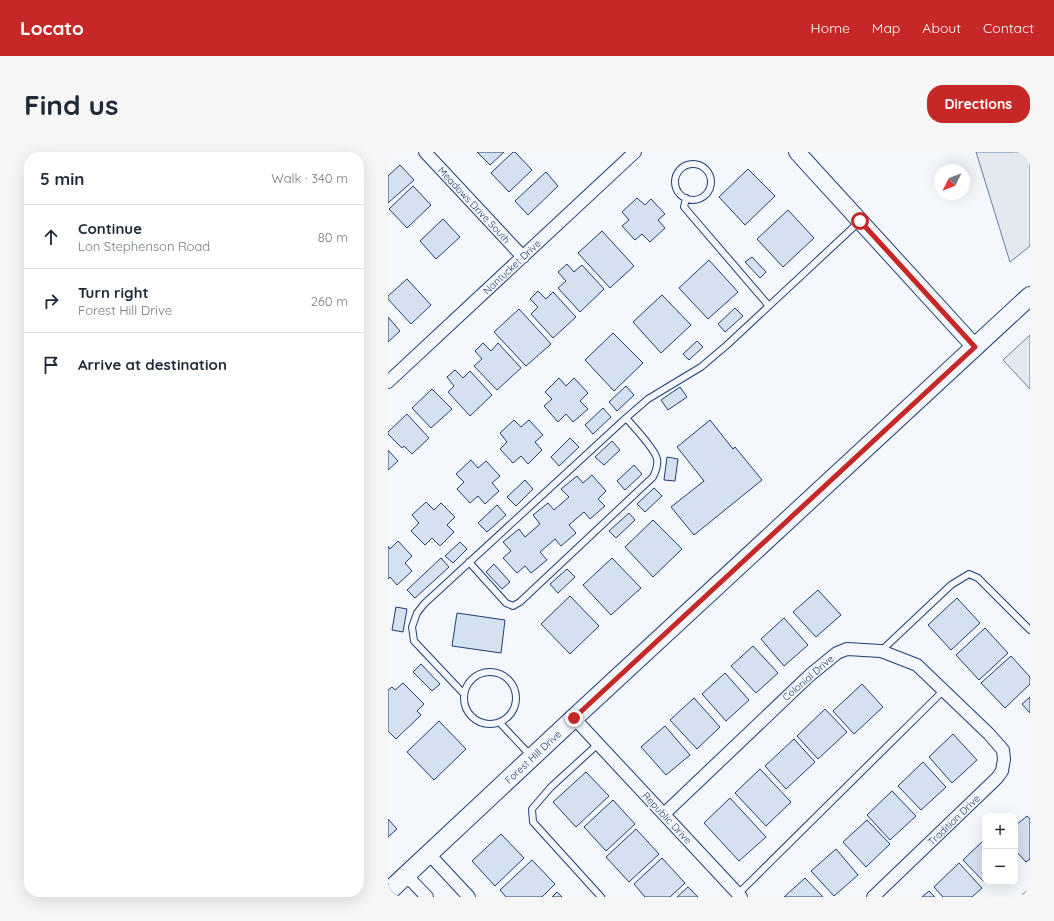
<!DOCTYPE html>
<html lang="en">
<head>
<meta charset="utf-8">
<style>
  :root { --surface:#fff; --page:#f6f6f7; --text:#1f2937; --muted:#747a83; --line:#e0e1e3; --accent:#c62828 }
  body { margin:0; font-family:Quicksand,sans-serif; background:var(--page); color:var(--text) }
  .controls { position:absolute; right:12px; bottom:12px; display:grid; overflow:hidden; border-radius:8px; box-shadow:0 4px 16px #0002 }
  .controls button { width:36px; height:36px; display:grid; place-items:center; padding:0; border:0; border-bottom:1px solid var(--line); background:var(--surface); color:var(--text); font:20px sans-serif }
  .compass { position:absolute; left:546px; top:12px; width:36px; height:36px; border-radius:50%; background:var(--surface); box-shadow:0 4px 16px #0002; rotate:227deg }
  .stop { position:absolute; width:12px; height:12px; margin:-9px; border:3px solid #c62828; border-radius:50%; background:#fff }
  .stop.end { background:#c62828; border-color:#fff; box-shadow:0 1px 4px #0008 }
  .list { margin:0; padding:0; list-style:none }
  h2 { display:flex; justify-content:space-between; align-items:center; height:52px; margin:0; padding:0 16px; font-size:17px }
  h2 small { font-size:13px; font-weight:400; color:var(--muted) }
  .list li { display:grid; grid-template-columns:26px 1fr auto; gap:12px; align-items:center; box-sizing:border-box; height:64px; padding:0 16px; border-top:1px solid var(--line) }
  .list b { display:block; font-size:15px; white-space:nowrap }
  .list p { margin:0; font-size:13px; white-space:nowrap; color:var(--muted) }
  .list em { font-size:13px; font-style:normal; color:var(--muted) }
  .icon { flex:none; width:22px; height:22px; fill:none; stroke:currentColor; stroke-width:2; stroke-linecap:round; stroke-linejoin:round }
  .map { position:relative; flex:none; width:642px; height:745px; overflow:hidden; border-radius:16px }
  header { display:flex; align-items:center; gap:24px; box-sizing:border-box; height:56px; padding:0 20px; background:var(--accent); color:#fff }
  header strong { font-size:19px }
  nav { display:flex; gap:22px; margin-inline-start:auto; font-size:14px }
  .intro { display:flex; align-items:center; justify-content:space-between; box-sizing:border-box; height:96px; padding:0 24px }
  h1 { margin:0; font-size:28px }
  .button { padding:10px 18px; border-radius:16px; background:var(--accent); color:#fff; font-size:14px; font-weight:700 }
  main { display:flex; gap:24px; padding:0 24px }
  aside { flex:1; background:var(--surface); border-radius:16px; box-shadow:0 4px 16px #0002 }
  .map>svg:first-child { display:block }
</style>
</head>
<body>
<header>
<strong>Locato</strong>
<nav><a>Home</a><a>Map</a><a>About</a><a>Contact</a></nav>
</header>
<div class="intro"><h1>Find us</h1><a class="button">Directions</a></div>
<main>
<aside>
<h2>5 min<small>Walk · 340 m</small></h2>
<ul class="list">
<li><svg class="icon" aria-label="ahead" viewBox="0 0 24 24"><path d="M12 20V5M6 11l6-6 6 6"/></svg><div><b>Continue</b><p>Lon Stephenson Road</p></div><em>80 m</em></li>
<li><svg class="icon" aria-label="right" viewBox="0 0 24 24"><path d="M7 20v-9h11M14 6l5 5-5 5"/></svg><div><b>Turn right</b><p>Forest Hill Drive</p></div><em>260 m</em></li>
<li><svg class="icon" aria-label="arrive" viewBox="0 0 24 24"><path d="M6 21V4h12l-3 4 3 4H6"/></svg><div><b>Arrive at destination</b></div></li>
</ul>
</aside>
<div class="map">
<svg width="642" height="745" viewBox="0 0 642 745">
  <rect width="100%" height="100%" fill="#f4f7fb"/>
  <!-- green -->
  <path fill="#e3e9f0" stroke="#687fa3" d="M588,0H642V94L622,110Z
    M642,183V237L615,208Z"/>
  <!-- building -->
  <path fill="#d5e0f0" stroke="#1d3f73" d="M89,0H116L102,13Z
    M125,0H127L144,18L121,40L103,21Z
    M12,13L26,28L0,51V24Z
    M360,17L387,44L357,73L331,45Z
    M158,20L170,34L140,63L127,49Z
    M25,34L43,53L19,76L1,57Z
    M249,46L257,53L263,47L277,62L270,68L277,76L262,90L254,82L247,88L234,74L241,68L234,60Z
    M400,58L426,86L395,115L369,87Z
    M55,67L72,85L48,107L32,89Z
    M214,79L246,114L222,136L190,101Z
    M364,105L378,120L372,126L357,110Z
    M321,108L350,140L320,167L291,136Z
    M179,112L186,120L194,113L216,137L192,160L170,136L178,129L170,120Z
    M19,127L43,153L23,172L0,147V144Z
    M150,139L158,147L165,140L188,165L165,186L143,162L150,155L142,147Z
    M274,143L303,173L273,201L245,170Z
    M347,156L355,164L337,180L330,172Z
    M131,157L163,192L138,214L106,180Z
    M0,165L12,179L0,190Z
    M225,181L255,211L226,239L197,208Z
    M309,189L315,195L301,208L295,202Z
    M95,191L103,199L110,191L133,216L109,238L86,214L94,207L87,199Z
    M67,218L75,226L82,219L104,243L82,264L60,240L66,234L59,225Z
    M171,226L178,234L186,226L200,241L192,249L200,257L185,270L178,262L170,270L156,254L164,247L157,240Z
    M238,234L246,243L229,259L221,250Z
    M292,235L299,245L280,258L273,248Z
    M44,237L64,257L43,276L24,256Z
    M215,256L223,265L205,282L197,273Z
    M19,262L41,286L24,302L16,294L14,296L0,282V280Z
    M126,268L133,275L141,268L155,283L147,290L154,298L140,312L133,304L125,311L112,297L119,290L112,281Z
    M322,268L345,297L347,295L374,328L306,383L283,355L316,329L289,295Z
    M182,286L191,295L171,314L163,305Z
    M224,289L232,298L216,313L207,305Z
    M0,298L10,309L0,318Z
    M279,305L290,307L287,329L276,328Z
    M83,308L90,316L98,309L112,324L104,331L111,339L97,352L90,344L82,351L69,337L76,330L68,322Z
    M246,313L254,322L237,338L229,329Z
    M204,323L218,339L210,347L217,354L202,367L196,360L181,373L188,381L173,394L167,387L152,400L159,408L143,421L137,414L129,421L115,406L123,399L115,390L131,377L137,385L152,372L145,363L160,351L166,358L181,345L173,337L189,324L195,331Z
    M137,328L145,337L128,354L119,345Z
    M266,336L274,344L257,360L249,352Z
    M38,350L46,358L53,351L67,365L59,373L66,380L52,394L44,386L37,393L23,379L31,371L24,363Z
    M109,353L118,363L99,380L90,371Z
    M241,361L247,368L228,386L221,379Z
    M265,368L294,397L265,425L237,395Z
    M10,389L24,404L17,411L24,419L9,433L2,425L0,427V394L2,397Z
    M72,390L79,397L65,411L57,404Z
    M53,406L61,415L27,446L19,438Z
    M224,406L253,436L223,463L195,433Z
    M106,412L122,430L114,437L98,420Z
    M179,417L187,425L170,441L162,432Z
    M430,438L453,463L428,485L405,460Z
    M182,444L211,474L182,502L153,472Z
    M569,446L592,471L563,498L540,473Z
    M8,455L19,457L15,480L4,478Z
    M69,461L117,468L113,501L64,494Z
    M396,466L420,493L396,514L373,487Z
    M597,476L620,501L591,528L568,503Z
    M365,494L390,521L368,541L343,514Z
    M623,504L642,525V532L617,556L593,531Z
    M33,512L52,532L44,539L25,520Z
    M337,521L361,548L338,569L314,542Z
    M15,531L36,552L29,559L33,563L8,587L0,579V538L4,535L7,538Z
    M474,532L495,555L466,582L445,559Z
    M642,545V561L634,552Z
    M306,546L332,575L309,597L282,568Z
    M437,557L459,580L430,607L409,584Z
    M51,569L78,597L46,628L19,600Z
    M277,574L302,603L278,623L253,595Z
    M565,582L589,608L564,631L541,605Z
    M406,587L427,610L398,637L377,614Z
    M535,610L558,635L533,658L510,634Z
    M372,617L403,650L378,674L347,641Z
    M198,620L221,644L188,675L165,650Z
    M504,639L528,664L502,688L479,663Z
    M342,646L378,685L351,709L316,671Z
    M225,648L247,672L218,699L196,675Z
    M639,664L642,667V707L638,710L627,698V674Z
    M0,667L9,677L0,685Z
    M479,668L502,692L478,715L455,690Z
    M248,677L271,702L241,730L218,705Z
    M113,682L136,706L107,734L84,709Z
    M597,687V730H600L598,732L575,708Z
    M448,697L470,723L446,744L423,719Z
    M274,706L297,731L282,745H257L246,732Z
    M144,708L167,732L154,745H118L112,738Z
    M571,711L594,736L584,745H555L546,735Z
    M417,726L435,745H396Z
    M300,735L310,745H289Z
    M541,739L547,745H534Z
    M169,740L174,745H164Z"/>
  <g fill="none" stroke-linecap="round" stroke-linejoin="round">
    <!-- service casing -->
    <g stroke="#1d3f73" stroke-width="8">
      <path id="service" d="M287 30a18 18 0 1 1 36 0a18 18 0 1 1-36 0Z
        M298,46L296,55L381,154
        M81,410L118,451L125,454L132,450L265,325C268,319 270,313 269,307C267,297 245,274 238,266
        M493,499L563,433L581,422L590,426L642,478
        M76 546a26 26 0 1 1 52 0a26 26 0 1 1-52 0Z
        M76,542L26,489L24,475L29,461L36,452L238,266L260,247L313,215L339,193L471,70
        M112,571L143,604
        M210,592L163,635L144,657L145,670L213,745
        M350,742L556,538
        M637,745L642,741"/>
    </g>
    <!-- minor casing -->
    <g stroke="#1d3f73" stroke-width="14">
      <path id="minor" d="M37,0L135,105
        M0,230L247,0
        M186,566L353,745
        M276,662L422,523L449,501L459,497L493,499L529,513L601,582L615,598L616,607L614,619L609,626L485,745
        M41,702L81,745
        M18,723L39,745"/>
    </g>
    <!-- tertiary casing -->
    <g stroke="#1d3f73" stroke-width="18">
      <path id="tertiary" d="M409,0L587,195"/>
    </g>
    <!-- secondary casing -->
    <g stroke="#1d3f73" stroke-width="20">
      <path id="secondary" d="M0,740L186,566L642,144"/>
    </g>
    <!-- service -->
    <use href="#service" stroke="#f4f7fb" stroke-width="6"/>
    <!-- minor -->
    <use href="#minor" stroke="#f4f7fb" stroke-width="12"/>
    <!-- tertiary -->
    <use href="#tertiary" stroke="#f4f7fb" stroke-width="16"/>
    <!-- secondary -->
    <use href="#secondary" stroke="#f4f7fb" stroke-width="18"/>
  </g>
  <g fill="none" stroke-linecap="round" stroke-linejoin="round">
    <!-- route -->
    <path stroke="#c62828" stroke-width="5" d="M186,566L587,195L472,69"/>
  </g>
  <g text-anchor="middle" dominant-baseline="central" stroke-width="3" stroke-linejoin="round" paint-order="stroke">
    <!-- street labels -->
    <g font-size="10" fill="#1d3f73" stroke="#f4f7fb">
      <text transform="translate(86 53) rotate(47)">Meadows Drive South</text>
      <text transform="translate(124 115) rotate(-43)">Nantucket Drive</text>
      <text transform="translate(420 526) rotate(-41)">Colonial Drive</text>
      <text transform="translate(145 605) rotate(-43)">Forest Hill Drive</text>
      <text transform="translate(279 666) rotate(47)">Republic Drive</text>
      <text transform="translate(566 668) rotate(-44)">Tradition Drive</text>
    </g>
  </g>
</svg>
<div class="controls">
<button>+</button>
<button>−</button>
</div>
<svg class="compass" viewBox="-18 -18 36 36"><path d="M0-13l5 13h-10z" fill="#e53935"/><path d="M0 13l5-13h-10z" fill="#747a83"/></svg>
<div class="stop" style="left:472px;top:69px"></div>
<div class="stop end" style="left:186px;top:566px"></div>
</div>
</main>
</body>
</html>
